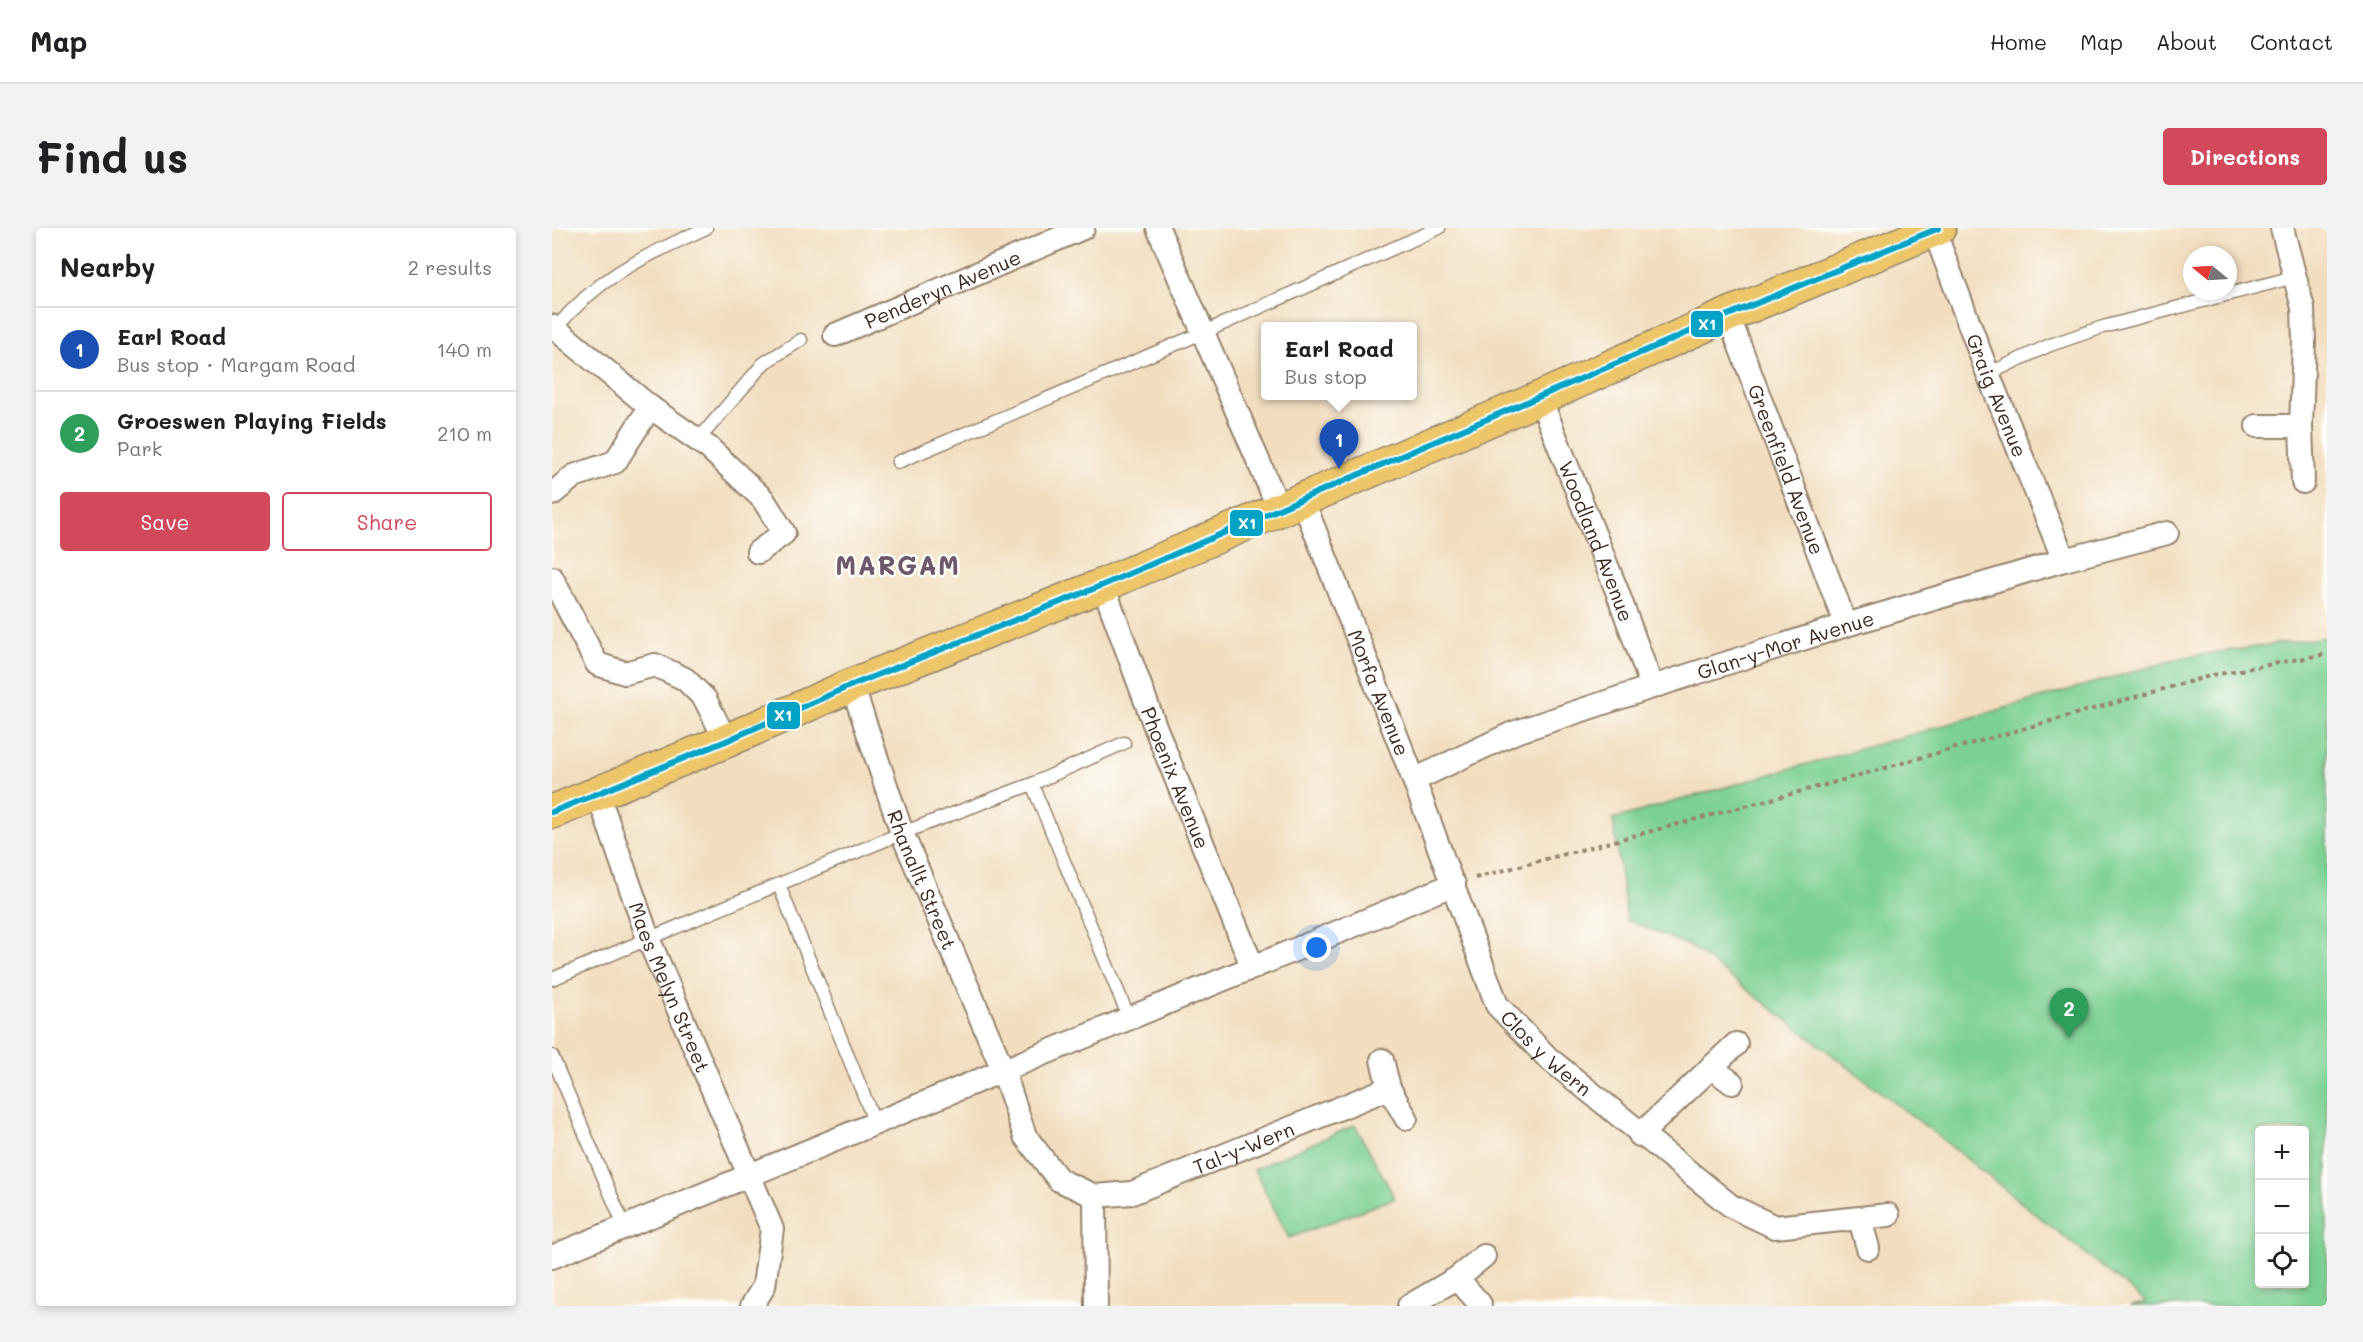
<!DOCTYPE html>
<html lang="en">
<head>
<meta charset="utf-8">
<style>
  :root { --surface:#fff; --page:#f2f2f2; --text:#202124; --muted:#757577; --line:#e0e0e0; --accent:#d1495b }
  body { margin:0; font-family:Mali,sans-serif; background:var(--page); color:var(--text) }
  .controls { position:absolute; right:18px; bottom:18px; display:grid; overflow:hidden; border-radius:6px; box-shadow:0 3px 9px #0003 }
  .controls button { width:54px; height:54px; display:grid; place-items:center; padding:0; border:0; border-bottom:2px solid var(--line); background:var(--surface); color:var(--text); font:30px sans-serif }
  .compass { position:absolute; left:1631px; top:18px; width:54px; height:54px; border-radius:50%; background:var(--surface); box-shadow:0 3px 9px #0003; rotate:288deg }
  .you { position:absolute; left:765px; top:720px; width:21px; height:21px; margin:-15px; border:4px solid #fff; border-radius:50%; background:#1a73e8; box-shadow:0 0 0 9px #1a73e833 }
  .badge { display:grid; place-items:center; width:39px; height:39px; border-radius:50%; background:var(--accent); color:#fff; font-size:20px; font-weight:700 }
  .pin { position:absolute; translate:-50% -50px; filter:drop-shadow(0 2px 3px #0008) }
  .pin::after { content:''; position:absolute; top:32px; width:21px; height:18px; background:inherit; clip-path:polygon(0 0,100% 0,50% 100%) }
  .popup { position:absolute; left:709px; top:94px; width:156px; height:78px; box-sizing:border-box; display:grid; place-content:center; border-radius:6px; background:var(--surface); filter:drop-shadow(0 2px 4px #0005); font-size:20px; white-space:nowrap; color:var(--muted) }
  .popup b { font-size:22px; color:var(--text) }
  .popup::after { content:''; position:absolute; left:50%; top:100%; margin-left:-12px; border:12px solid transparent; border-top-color:var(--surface) }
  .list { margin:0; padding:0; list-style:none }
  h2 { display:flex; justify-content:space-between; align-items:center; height:78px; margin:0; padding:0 24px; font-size:26px }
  h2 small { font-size:20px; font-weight:400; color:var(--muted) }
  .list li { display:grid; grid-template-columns:39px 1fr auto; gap:18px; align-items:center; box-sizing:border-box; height:84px; padding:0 24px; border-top:2px solid var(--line) }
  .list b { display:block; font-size:22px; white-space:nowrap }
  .list p { margin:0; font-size:20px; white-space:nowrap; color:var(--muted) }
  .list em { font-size:20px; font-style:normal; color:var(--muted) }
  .actions { display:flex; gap:12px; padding:18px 24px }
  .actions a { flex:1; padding:14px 0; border:2px solid var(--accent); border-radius:6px; text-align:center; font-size:21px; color:var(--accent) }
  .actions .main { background:var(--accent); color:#fff }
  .icon { flex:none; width:33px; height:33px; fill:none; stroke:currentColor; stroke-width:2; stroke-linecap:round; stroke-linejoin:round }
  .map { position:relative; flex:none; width:1775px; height:1078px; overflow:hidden; border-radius:6px }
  header { display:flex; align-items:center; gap:36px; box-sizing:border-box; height:84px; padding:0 30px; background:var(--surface); border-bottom:2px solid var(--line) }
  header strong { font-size:28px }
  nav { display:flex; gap:33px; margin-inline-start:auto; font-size:21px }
  .intro { display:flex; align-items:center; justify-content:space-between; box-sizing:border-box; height:144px; padding:0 36px }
  h1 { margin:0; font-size:42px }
  .button { padding:15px 27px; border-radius:6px; background:var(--accent); color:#fff; font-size:21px; font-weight:700 }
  main { display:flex; gap:36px; padding:0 36px }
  aside { flex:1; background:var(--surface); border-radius:6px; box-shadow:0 3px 9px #0003 }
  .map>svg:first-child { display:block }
</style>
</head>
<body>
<header>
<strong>Map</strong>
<nav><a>Home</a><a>Map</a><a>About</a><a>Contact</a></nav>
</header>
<div class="intro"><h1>Find us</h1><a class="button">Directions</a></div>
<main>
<aside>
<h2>Nearby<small>2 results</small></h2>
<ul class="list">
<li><span class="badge" style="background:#1a4fb4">1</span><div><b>Earl Road</b><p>Bus stop · Margam Road</p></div><em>140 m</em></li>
<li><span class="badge" style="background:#2e9e5b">2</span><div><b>Groeswen Playing Fields</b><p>Park</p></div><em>210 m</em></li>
</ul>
<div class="actions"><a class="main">Save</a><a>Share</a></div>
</aside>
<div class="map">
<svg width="1775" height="1078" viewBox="0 0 1775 1078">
  <rect width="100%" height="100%" fill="#fdfcf7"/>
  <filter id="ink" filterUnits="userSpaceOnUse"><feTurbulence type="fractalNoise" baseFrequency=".0167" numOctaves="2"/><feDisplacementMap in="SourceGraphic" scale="12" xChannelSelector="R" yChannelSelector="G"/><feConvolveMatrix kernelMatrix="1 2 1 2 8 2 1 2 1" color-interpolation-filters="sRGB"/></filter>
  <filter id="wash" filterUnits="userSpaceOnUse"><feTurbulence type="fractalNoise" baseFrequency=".008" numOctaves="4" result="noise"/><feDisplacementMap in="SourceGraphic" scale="24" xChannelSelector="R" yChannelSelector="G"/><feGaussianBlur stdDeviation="1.35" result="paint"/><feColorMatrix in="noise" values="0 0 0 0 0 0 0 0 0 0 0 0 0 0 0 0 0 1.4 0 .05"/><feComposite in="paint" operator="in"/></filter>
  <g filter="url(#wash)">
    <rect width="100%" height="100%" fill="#f2debf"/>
    <!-- green -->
    <path fill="#7dd093" stroke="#5c7d58" stroke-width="1.5" fill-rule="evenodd" d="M1775,409V1078H1578L1594,1074L1381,904L1138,718L1075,692L1061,591L1633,429ZM1708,902H1752V1056H1708Z
      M803,897L843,970L737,1010L702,941Z"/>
  </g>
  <g filter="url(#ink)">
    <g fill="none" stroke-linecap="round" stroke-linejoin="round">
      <!-- lane casing -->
      <g stroke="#96846e" stroke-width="15">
        <path id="lane" d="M3,101C49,46 92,29 154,0
          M1436,146L1498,117L1551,99L1742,49
          M146,212L212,135L249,112
          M346,234L650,105L887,0
          M480,556L577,790
          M227,657L323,895
          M0,751L350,605L480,556L572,515
          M0,828L73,1000"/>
      </g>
      <!-- street casing -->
      <g stroke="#96846e" stroke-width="26">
        <g id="street">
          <path d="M606,0L727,281"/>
          <path d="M1730,0L1751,80L1752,113L1749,198L1751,254"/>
          <path id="s1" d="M1382,2L1436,146L1512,332"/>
          <path id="s2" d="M1176,87L1294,397"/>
          <path d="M0,98L98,179L157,220L211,271L232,305L206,324"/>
          <path id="s3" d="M283,107L531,0"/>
          <path id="s4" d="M988,170L1065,363L1100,459"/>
          <path d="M1705,198H1749"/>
          <path d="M0,266L22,248L63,234L98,179"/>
          <path id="s5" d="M751,273L862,552L945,777L996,830L1179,978L1223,999L1336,987"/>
          <path d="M0,350L45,436L73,445L103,437L133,451L153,471L174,513"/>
          <path id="s6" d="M551,357L604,501L701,740"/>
          <path id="s7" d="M300,457L350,605L451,842L473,908L507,952L543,968L580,965L837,860"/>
          <path id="s8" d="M862,552L961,505L1100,459L1294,397L1512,332L1615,305"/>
          <path id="s9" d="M46,566L96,710L220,1001L212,1058L200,1078"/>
          <path d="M830,832L837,860L854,890"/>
          <path d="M1159,839L1180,855"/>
          <path d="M1088,907L1184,816"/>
          <path d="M543,968L544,1078"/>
          <path d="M1308,991L1316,1020"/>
          <path d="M0,1029L902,656"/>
          <path d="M905,1050L928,1076"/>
          <path d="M857,1078L905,1050L932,1028"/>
        </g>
      </g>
      <!-- primary casing -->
      <g stroke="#96846e" stroke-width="36">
        <path id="primary" d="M0,584L174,513L300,457L551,357L988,170L1176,87L1387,0"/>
      </g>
      <!-- path -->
      <path stroke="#96846e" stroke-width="4" stroke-dasharray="4.5 4.5" stroke-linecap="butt" d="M923,650L1269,558L1661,447L1775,426"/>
      <!-- lane -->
      <use href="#lane" stroke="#fff" stroke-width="12"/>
      <!-- street -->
      <use href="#street" stroke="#fff" stroke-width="22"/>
      <!-- primary -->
      <use href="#primary" stroke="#ecc669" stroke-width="33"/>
      <!-- bus-1 casing -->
      <g stroke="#fdfcf7" stroke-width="10">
        <path id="bus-1" d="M0,584L174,513L300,457L551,357L1176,87L1387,0"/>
      </g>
      <!-- bus-1 -->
      <use href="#bus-1" stroke="#03a3c5" stroke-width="6"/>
    </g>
  </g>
  <g text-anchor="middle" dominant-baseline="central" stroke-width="5" stroke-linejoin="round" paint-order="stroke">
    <!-- street labels -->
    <g font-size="20" fill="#3b2a1e" stroke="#fdfcf7">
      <text stroke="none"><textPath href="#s3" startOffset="117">Penderyn Avenue</textPath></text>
      <text stroke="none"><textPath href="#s1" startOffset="177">Graig Avenue</textPath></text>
      <text stroke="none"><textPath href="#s2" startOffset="165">Greenfield Avenue</textPath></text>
      <text stroke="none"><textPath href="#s4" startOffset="154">Woodland Avenue</textPath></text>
      <text stroke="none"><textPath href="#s8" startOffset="396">Glan-y-Mor Avenue</textPath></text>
      <text stroke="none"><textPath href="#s5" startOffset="206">Morfa Avenue</textPath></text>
      <text stroke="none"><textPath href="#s6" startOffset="206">Phoenix Avenue</textPath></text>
      <text stroke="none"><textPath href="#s7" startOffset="207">Rhanallt Street</textPath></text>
      <text stroke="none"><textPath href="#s9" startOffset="206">Maes Melyn Street</textPath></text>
      <text stroke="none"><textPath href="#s5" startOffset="609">Clos y Wern</textPath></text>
      <text stroke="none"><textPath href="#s7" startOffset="736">Tal-y-Wern</textPath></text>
    </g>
    <!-- district labels -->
    <g font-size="26" font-weight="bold" letter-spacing="1.5" fill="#6c596c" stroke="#fdfcf7">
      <text x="346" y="337">MARGAM</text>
    </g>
  </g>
  <g stroke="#fdfcf7" stroke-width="2">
    <rect x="1138" y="82" width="34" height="28" rx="6" fill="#03a3c5"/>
    <rect x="677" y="281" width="35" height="28" rx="6" fill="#03a3c5"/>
    <rect x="214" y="473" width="35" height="29" rx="6" fill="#03a3c5"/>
  </g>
  <g font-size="16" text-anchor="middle" font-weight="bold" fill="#fff">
    <text x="1155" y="102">X1</text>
    <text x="695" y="301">X1</text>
    <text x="231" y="493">X1</text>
  </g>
</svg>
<div class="controls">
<button>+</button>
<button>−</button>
<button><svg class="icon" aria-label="locate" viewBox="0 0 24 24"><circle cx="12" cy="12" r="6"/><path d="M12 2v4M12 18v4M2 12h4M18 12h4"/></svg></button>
</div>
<svg class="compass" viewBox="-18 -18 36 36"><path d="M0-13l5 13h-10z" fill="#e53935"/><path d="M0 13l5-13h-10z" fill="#757577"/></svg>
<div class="you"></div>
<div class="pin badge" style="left:787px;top:241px;background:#1a4fb4">1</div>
<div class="popup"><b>Earl Road</b>Bus stop</div>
<div class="pin badge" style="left:1517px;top:810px;background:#2e9e5b">2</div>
</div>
</main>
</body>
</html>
